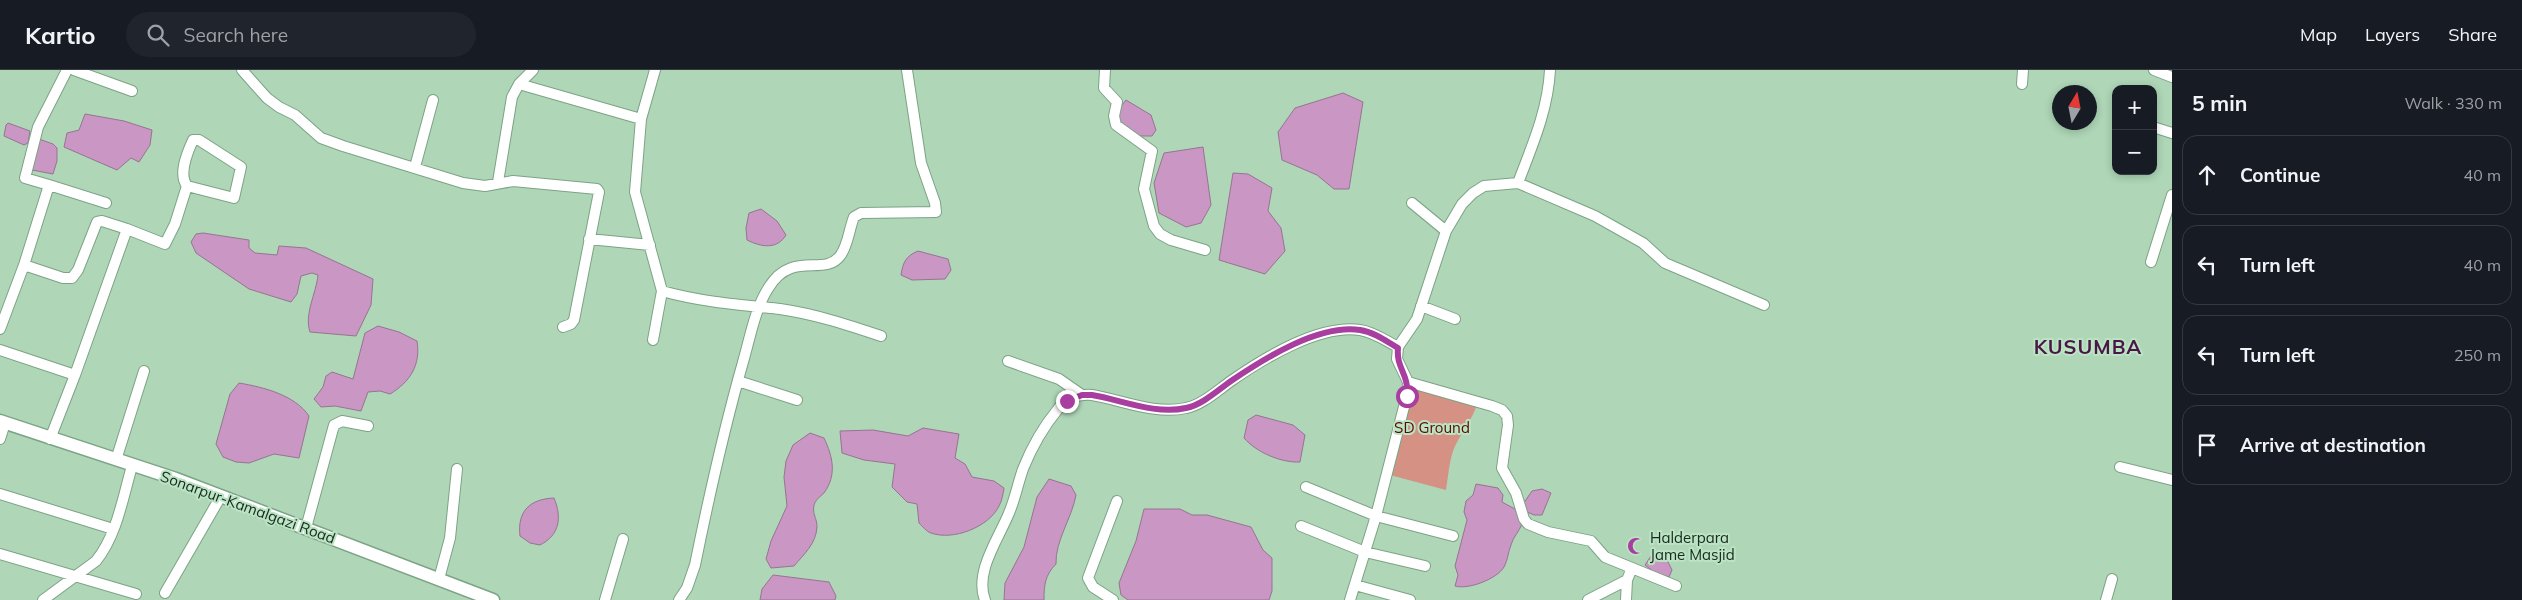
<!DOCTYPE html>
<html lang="en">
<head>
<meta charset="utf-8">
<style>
  :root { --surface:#171b24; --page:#20242c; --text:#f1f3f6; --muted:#9ea1a6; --line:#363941 }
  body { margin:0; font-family:Mulish,sans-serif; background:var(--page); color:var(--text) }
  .controls { position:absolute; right:15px; top:15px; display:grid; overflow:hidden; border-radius:10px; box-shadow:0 2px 8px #0003 }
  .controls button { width:45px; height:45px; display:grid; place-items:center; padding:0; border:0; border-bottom:1px solid var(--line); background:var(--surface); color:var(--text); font:25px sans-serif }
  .compass { position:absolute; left:2052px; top:15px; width:45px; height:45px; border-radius:50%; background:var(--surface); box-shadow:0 2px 8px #0003; rotate:10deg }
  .stop { position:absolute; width:15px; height:15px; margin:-11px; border:4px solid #a83e9f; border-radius:50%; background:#fff }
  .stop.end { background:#a83e9f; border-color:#fff; box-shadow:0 1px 5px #0008 }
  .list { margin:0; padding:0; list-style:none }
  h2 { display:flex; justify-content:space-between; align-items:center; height:65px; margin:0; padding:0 20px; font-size:21px }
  h2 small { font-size:16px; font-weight:400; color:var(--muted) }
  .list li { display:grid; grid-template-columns:32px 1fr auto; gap:15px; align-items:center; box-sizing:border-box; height:80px; margin:0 10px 10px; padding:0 10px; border:1px solid var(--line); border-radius:15px }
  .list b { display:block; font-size:19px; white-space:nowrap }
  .list em { font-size:16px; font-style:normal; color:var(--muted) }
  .icon { flex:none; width:28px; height:28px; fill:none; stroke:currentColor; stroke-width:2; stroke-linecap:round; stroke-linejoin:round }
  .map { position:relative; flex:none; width:2172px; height:530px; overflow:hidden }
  header { display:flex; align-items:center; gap:30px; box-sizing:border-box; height:70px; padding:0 25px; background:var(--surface); border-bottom:1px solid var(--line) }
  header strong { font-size:24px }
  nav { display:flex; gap:28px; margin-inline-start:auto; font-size:18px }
  .search { width:350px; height:45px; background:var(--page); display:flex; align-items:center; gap:12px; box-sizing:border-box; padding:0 18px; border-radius:28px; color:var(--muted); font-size:19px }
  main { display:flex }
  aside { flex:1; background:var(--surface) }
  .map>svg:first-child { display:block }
</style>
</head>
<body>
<header>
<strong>Kartio</strong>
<div class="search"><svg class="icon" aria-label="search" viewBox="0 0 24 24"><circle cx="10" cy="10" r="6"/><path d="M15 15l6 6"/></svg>Search here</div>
<nav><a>Map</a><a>Layers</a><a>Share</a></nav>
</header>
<main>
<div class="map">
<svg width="2172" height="530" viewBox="0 0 2172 530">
  <rect width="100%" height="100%" fill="#aed6b7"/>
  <!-- green -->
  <path fill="#d49184" d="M1411,316L1477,334C1473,349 1459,365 1453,381C1449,393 1448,408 1446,420L1390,405Z"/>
  <!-- water -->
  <path fill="#ca96c3" stroke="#957591" d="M1343,23L1363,32L1349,119H1334L1317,105L1282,90L1278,62L1295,38Z
    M1126,30L1151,45L1156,60L1152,66H1136L1113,47Z
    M85,44L124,51L152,60L150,75L139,92L131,88L117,100L64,77L67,63L79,60Z
    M8,53L30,61L28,73L24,75L4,66L6,55Z
    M39,69L53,74L57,78V91L53,104L32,100Z
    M1203,77L1211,135L1201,153L1186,157L1159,143L1154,113L1164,83Z
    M1233,103L1248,104L1272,118L1268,141L1281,158L1285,181L1265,204L1219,190Z
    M761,139L777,151L786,165C777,180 761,177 747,170L746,158L749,143Z
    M203,163L249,170V178L255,183L277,185L279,176L306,178L373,209L371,235L356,266L310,262C304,244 316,224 318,205L312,203L301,206L297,224L291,232L249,219L196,183L191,172L196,164Z
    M918,181L948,189L951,200L945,209L912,210L901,205C903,192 906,186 918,181Z
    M378,256L399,262L417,271C421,295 410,312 390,324L380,321L368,322L361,341L335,336L321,337L314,329L323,317L326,306L332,302L353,309L365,263Z
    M239,313C263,317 295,325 309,346L299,388L274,384L249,393L236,392L223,387L216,374L230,324Z
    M1256,345L1293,355L1305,365L1300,392C1281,393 1256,382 1244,368L1248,350Z
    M923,358L959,364L955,388L965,394L972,407L994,411L1004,418C1003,424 1002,431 999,436C989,457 953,471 931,463C927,462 922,456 919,453L917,434L907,432L892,417L895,394L864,390L842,383L840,361L873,360L908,366Z
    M810,363L824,368C833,387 837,405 824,423C820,427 816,429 814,435C812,444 817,448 817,457C816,474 804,484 794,496L771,498L766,489L771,471L787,436L784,407L786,391L793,375Z
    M1049,409L1071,416L1076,425C1072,448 1055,471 1056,494C1045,505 1044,515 1044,530H1004L1005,513L1024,477L1037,427Z
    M1476,414L1498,418L1503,425L1502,432L1515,439L1522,454C1519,462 1513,467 1511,475C1508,482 1508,490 1504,497C1497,509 1468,520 1455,516L1458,505L1455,496L1467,450L1464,442L1466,431L1473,425Z
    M1542,419L1551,423L1542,445H1534L1525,441L1523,434L1532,421Z
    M554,428C562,447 560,465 540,475L530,473L520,466C517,441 530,429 554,428Z
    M1144,439H1180L1192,445H1207L1251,457L1263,480L1272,488V521L1269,530H1128L1121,525L1119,513L1136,471Z
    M1651,486H1665L1672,500L1669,507L1654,502L1645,495Z
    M773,505L829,512L836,526L835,530H760L762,519Z"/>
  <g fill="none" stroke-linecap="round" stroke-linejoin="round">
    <!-- minor casing -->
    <g stroke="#7ca385" stroke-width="12">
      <path id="minor" d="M74,0L132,21
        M242,0L267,28L279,37L295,45L321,68L343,76L463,113L485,116L513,111L597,119L599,122L574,250L571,254L563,257
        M655,0L641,49L635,122L662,221C701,232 741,235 780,239C815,244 848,255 881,266
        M1105,0L1104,18L1117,32L1114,46L1116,55L1152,81L1144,119L1154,156L1160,164L1171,170L1205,180
        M2154,0L2172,7
        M519,14L641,49
        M2022,14L2023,0
        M2153,57L2172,63
        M415,97L433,30
        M498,112L512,27L519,14L533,0
        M1518,113L1595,146L1643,173L1665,193L1764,235
        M49,115L106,133
        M1412,133L1446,161
        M589,169L650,175
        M2151,192L2172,125
        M24,195L63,208H72L78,200L97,152L102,151L127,159
        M1421,236L1455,249
        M0,259L24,195L49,115L25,108L38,57L67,0
        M653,270L662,221
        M0,280L75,305
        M1008,291L1059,309L1082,325
        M738,311L797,330
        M1408,312L1492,336L1502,340L1507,346L1508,355L1502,398L1516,423L1524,449L1528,454L1548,462L1591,471L1605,487L1676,516
        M0,369L5,353
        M50,369L75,305L127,159L165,174L175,154L187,116C178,104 187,83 193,70H199L241,97L234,128L187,116
        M116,390L144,301
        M2120,397L2172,410
        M1306,417L1376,446L1453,466
        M0,424L113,459
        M1301,456L1365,482L1425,496
        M306,458L334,355L342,351L368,356
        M0,484L136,524
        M439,509L450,468L457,399
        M1355,515L1410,530
        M165,523L221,426
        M43,530L96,491C117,465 123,427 132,396
        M605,530L623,469
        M679,530L687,518L695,495C709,426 724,359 743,292C750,268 755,238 769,217C792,180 824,207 840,186C848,176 849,159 854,147L861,143L936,142L935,133L921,93L907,0
        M985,530C974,502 999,468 1009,443C1015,429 1018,413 1023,399C1031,379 1044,356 1058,339C1066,328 1079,324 1092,325C1122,330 1155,345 1186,338C1202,335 1218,320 1231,311C1264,288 1320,254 1360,260C1374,262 1386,271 1398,277
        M1113,530L1093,517L1088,508L1117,431
        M1350,530L1376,446L1407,325L1408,312L1397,289L1398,277L1417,249L1446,161L1462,134L1473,123L1484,116L1518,113C1532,76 1548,40 1550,0
        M1588,530L1627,510L1632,498
        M1626,530L1627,510
        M2106,530L2112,509"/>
    </g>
    <!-- major casing -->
    <g stroke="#7ca385" stroke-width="15">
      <path id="major" d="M0,351L176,409L493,530"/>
    </g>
    <!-- minor -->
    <use href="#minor" stroke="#fff" stroke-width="10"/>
    <!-- major -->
    <use href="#major" stroke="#fff" stroke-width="12"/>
  </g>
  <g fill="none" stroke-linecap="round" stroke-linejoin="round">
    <!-- route -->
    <path stroke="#a83e9f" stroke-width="6" d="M1067,331L1082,325H1092C1122,330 1155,345 1186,338C1202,335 1218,320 1231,311C1265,288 1319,254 1360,260C1374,262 1386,271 1398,278C1396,299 1409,303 1407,326"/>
  </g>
  <!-- icons -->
  <defs>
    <g id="mosque-bare" transform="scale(1.35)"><path d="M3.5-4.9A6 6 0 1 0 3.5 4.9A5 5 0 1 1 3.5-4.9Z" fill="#a83e9f" stroke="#bae4c3" stroke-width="2.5" paint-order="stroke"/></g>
  </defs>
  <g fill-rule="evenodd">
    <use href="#mosque-bare" x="1636" y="476"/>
  </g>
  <g text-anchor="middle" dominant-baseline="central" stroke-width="4" stroke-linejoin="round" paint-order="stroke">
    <!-- park labels -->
    <g font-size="15" fill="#5c0a01" stroke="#bae4c3">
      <text x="1432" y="357">SD Ground</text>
    </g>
    <!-- street labels -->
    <g font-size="15" fill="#19291d" stroke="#bae4c3">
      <text transform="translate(248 437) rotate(20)">Sonarpur-Kamalgazi Road</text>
    </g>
    <!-- poi labels -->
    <g font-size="15" fill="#19291d" stroke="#bae4c3" text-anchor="start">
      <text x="1650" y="467">Halderpara<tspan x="1650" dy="17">Jame Masjid</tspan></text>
    </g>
    <!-- district labels -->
    <g font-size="20" font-weight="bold" letter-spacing="1" fill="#4b1746" stroke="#bae4c3">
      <text x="2088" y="276">KUSUMBA</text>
    </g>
  </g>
</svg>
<div class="controls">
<button>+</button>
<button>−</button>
</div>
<svg class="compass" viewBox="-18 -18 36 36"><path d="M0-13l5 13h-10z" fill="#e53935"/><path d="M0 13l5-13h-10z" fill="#9ea1a6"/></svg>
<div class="stop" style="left:1407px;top:326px"></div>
<div class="stop end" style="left:1067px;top:331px"></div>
</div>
<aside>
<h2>5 min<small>Walk · 330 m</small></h2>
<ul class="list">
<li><svg class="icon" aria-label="ahead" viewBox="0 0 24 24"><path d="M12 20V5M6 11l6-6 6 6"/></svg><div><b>Continue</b></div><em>40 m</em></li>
<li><svg class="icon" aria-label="left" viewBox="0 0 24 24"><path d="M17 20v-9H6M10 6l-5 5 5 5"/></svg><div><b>Turn left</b></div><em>40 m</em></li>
<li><svg class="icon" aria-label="left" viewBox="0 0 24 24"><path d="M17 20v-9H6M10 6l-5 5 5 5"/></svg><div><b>Turn left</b></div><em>250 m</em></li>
<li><svg class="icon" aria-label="arrive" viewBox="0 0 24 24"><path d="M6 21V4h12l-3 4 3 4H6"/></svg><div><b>Arrive at destination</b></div></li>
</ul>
</aside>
</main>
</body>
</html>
